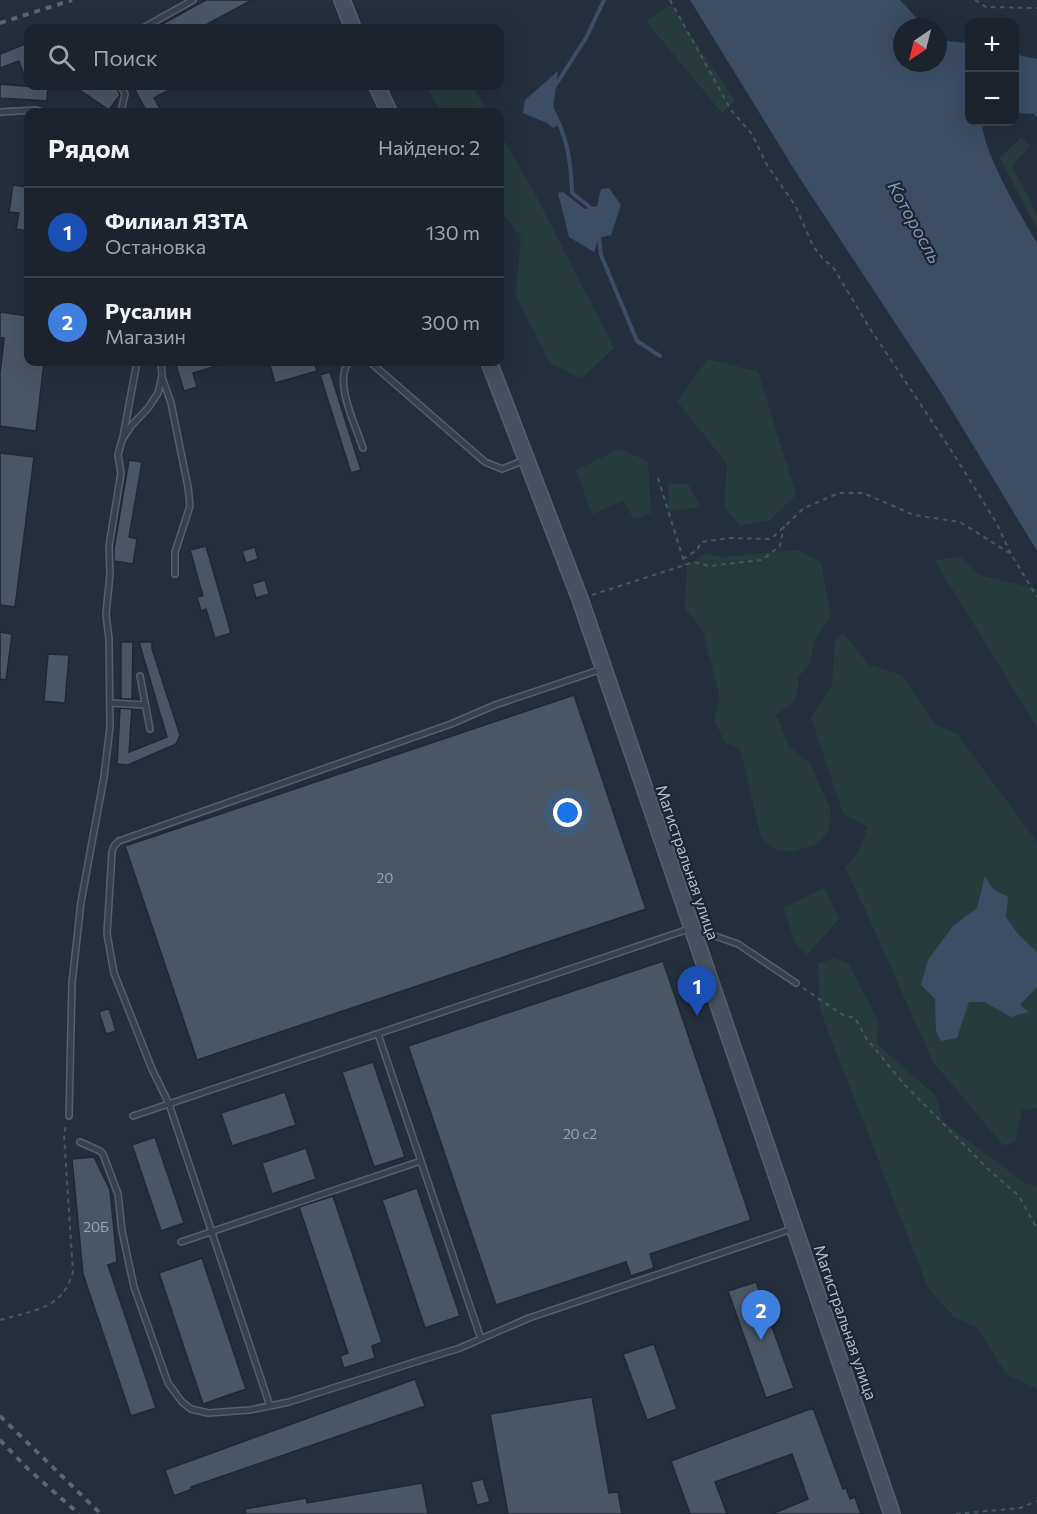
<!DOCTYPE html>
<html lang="ru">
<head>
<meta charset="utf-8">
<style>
  :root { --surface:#1c232d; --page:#252b35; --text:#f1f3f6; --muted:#a0a4aa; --line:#3a4049; --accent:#8fb7f1 }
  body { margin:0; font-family:Commissioner,sans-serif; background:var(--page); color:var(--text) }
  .controls { position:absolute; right:18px; top:18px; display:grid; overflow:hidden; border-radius:12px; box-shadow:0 6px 24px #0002 }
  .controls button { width:54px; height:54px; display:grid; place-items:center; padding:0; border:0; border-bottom:2px solid var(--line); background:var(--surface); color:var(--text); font:30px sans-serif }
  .compass { position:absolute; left:893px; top:18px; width:54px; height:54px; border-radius:50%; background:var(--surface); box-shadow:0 6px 24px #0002; rotate:215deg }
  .you { position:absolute; left:568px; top:813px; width:21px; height:21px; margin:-15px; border:4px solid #fff; border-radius:50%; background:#1a73e8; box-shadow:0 0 0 9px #1a73e833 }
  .badge { display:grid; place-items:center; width:39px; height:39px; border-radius:50%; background:var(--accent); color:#fff; font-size:20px; font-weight:700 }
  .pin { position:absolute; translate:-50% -50px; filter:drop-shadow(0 2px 3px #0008) }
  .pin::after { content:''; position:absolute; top:32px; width:21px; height:18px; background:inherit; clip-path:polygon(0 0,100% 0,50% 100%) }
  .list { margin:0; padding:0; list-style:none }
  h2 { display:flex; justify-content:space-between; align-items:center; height:78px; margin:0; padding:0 24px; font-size:26px }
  h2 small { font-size:20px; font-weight:400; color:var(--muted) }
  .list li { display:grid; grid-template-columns:39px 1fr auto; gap:18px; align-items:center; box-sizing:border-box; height:90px; padding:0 24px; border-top:2px solid var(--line) }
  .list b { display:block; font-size:22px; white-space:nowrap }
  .list p { margin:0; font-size:20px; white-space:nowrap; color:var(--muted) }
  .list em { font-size:20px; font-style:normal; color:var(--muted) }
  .icon { flex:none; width:33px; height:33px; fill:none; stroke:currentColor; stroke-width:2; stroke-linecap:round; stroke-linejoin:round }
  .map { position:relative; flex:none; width:1037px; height:1514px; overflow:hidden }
  .search { position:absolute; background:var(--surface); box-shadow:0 6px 24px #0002; left:24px; top:24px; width:480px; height:66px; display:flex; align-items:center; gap:15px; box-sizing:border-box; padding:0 21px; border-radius:12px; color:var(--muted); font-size:22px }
  .panel { position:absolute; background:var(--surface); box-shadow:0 6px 24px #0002; left:24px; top:108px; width:480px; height:258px; border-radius:12px }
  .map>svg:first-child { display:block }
</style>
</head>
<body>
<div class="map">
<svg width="1037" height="1514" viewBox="0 0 1037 1514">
  <rect width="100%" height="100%" fill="#252f3c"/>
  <!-- green -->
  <path fill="#273b3d" d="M671,5L735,101L722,113L646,21Z
    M426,86H474L473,88L488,112H441Z
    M500,133L535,194L614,348L582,378L550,363L516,295L521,236L503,214L500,216Z
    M1021,138L1030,146L1012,166L1037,214V229L1000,158Z
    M708,359L758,372L796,495L770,520L740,525L724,508L727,464L677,401Z
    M619,449L648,461L651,513L634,519L623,501L592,514L576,470Z
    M668,483L688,484L700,507L669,511Z
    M799,550L821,563L831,616L815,638L810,664L798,677C799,700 794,703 776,715L789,747L810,763L831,811L828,832L817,844L793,852L776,850L761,837L740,748L725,743L714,719L720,698L703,631L685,608L687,566L704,554L722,557Z
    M959,556L980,575L1037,589V727L935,561Z
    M843,633L869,665L902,675L935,724L957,734L1037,842V1108L1022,1110L1015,1141L1004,1146L933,1062L870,920L845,868L857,854L868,827L843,813L811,718L832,685L835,639Z
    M824,888L839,919L807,955L795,943L784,908Z
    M834,958L849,964L878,1021L877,1044L936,1096L943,1122L1025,1183L1037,1187V1389L1006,1374L978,1328L954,1317L928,1288L820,1010L818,964Z"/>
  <!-- water -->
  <path fill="#3c4d64" d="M690,0H900L925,27H902V63H938V36L946,41L969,43L970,122H982C983,153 1020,214 1037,243V551L942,394L797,174Z
    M1014,54L1037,59V118L1034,114L1015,113Z
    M558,71L553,110L560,124L553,128L547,123L523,113L525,100Z
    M609,188L621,205L611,235L599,238L594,252L569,237L558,193L563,192L585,209L597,206L601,189Z
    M985,876L993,889L1008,897L1006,917L1018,934L1037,952V987L1020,1005L1029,1012L1011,1017L984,1002H969L957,1038L941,1041L936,1031L935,999L921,985L928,960L953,926L977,908Z"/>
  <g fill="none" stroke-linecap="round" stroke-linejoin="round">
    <!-- stream -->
    <path stroke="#3c4d64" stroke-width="4" d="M555,86L586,38L604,0
      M551,107C567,137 571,159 572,193L595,211
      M599,235L601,255L637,341L660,356"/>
  </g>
  <!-- building -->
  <path fill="#4b5664" stroke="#202833" stroke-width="1.5" d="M206,0H252L200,28H155Z
    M28,43V84H27L19,61L0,68V54Z
    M0,84L48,88L47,101L0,98Z
    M74,86H116L120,95L109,110Z
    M133,86H176L154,98L162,112H147Z
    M13,185L28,187V231L16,229L19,213L9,212Z
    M0,312L28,316V362H44L36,431L0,426V375L4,338H0Z
    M175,362H223V364L193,373L197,387L184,391Z
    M269,362H314L317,371L275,383Z
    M330,372L361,470L351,473L320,375Z
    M0,453L34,457L15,607L0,605Z
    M129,460L142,462L129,537L137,539L133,564L114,561V549Z
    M206,546L231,633L215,638L206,609L201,611L197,597L203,596L190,550Z
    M255,547L258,559L246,563L242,551Z
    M265,580L269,594L256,598L252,584Z
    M0,632L12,634L6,680L0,679Z
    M121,642H133L132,699H121Z
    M139,642H152V649L180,735L176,744L128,765L117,764L120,708L132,709L129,752L167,737Z
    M48,654L69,655L65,703L44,701Z
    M574,695L646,909L197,1060L125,846Z
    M663,961L751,1220L650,1254L654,1268L631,1276L626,1262L496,1305L408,1046Z
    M109,1008L116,1031L106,1034L99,1012Z
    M373,1062L405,1157L374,1167L342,1072Z
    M285,1092L296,1125L232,1146L221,1113Z
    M155,1137L184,1223L161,1231L132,1145Z
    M306,1148L316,1179L272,1194L262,1163Z
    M94,1157L110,1190L117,1262L108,1265L156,1408L131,1416L83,1274L72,1159Z
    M417,1188L460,1316L425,1328L382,1200Z
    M333,1196L382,1342L372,1346L375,1358L344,1368L340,1356L348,1353L299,1207Z
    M202,1258L246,1389L203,1404L159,1273Z
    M756,1282L794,1388L766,1398L728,1291Z
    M654,1344L677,1409L647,1420L623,1354Z
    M415,1379L425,1406L191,1487L192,1489L174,1496L165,1470Z
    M592,1397L609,1493L618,1492L622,1514H508L490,1414Z
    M813,1408L843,1489L846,1488L850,1499L855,1497L861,1514H772L808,1499L792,1454L715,1482L727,1514H690L671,1461Z
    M483,1479L490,1502L477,1505L471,1482Z
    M422,1483L428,1514H246L245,1509L306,1498L307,1503Z"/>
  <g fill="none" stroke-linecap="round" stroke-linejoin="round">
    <!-- lane casing -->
    <g stroke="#575f6a" stroke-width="8">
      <path id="lane" d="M143,28L193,0
        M0,112L35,110L43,112
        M121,112L125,94L121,86
        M349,362C333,381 356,426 363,448
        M370,362L485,462L502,469L525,460
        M162,377L171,403L188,487L190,506L175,552V574
        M123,437L137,362
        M140,676L150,729
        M110,703L145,705
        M378,1034L481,1339
        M69,1116L72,983L81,902L104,777L110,727L109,639L106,614L110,574L109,546L121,473L118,455L122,440L131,426L148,408L158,393L162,376L161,362
        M133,1116L692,928L738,944L796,983
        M80,1142L100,1151L103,1154L118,1194L122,1231L134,1287L168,1383L182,1402L191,1409L208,1413L250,1410L289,1402L415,1362L460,1348L529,1318L792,1229
        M181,1242L421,1161
        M270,1406L169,1104L152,1069L114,973L107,934L112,852L114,846L119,841L451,724L495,705L602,669"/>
    </g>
    <!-- secondary casing -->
    <g stroke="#575f6a" stroke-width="18">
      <path id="secondary" d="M342,0L353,28
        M377,86L389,112
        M489,362L580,599L892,1514"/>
    </g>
    <!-- path -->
    <path stroke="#45585a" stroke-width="2" stroke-dasharray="4.5 4.5" stroke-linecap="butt" d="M670,0L731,110L752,134L767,165L795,205L813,246L823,259L833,267L869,327L951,450L996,522L1011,554
      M975,0L986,7L1037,8
      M658,478L685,565
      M683,559L697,550L701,542L729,538L771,539L804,508L839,493H863L914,515L960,522L1011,554L1037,597
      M592,595L694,562L709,566L762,560L780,546L784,526
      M803,988L843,1015L855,1018L866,1038L903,1083L989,1170L1019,1196L1037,1229
      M0,1320C34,1310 62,1310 73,1272L64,1135L66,1125
      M956,1514L1020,1508L1037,1501"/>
    <!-- lane -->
    <use href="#lane" stroke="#39414c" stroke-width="5"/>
    <!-- secondary -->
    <use href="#secondary" stroke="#47505f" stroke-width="15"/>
    <!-- rail -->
    <path stroke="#5b6573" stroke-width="4" stroke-dasharray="6 6" stroke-linecap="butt" d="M0,23L72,0
      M0,1416L101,1514
      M0,1440L28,1469L79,1514"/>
  </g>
  <g text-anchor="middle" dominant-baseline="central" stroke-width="4.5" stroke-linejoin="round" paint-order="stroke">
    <!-- number labels -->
    <g font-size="14" fill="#9aa2ae">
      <text x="385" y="877">20</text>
      <text x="580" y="1133">20 с2</text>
      <text x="96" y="1226">20Б</text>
    </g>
    <!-- street labels -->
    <g font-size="16" fill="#b5bcc7" stroke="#1e2631">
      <text transform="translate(688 862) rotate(71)">Магистральная улица</text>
      <text transform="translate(846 1322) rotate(71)">Магистральная улица</text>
    </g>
    <!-- water labels -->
    <g font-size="18" font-style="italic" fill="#7e93ad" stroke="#1e2631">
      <text transform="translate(915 222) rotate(61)">Которосль</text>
    </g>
  </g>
</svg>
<div class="controls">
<button>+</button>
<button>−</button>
</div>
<svg class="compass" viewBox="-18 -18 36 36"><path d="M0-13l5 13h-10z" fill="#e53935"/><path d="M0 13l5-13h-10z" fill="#a0a4aa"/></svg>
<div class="you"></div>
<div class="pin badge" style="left:697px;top:1016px;background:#1a4fb4">1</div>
<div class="pin badge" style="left:761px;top:1340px;background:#3f7fe0">2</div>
<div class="search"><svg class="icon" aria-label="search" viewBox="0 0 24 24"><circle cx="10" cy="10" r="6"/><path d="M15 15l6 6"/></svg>Поиск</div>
<section class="panel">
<h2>Рядом<small>Найдено: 2</small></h2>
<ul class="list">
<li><span class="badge" style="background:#1a4fb4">1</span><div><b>Филиал ЯЗТА</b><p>Остановка</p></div><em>130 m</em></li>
<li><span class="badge" style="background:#3f7fe0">2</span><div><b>Русалин</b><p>Магазин</p></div><em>300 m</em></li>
</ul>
</section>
</div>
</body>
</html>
